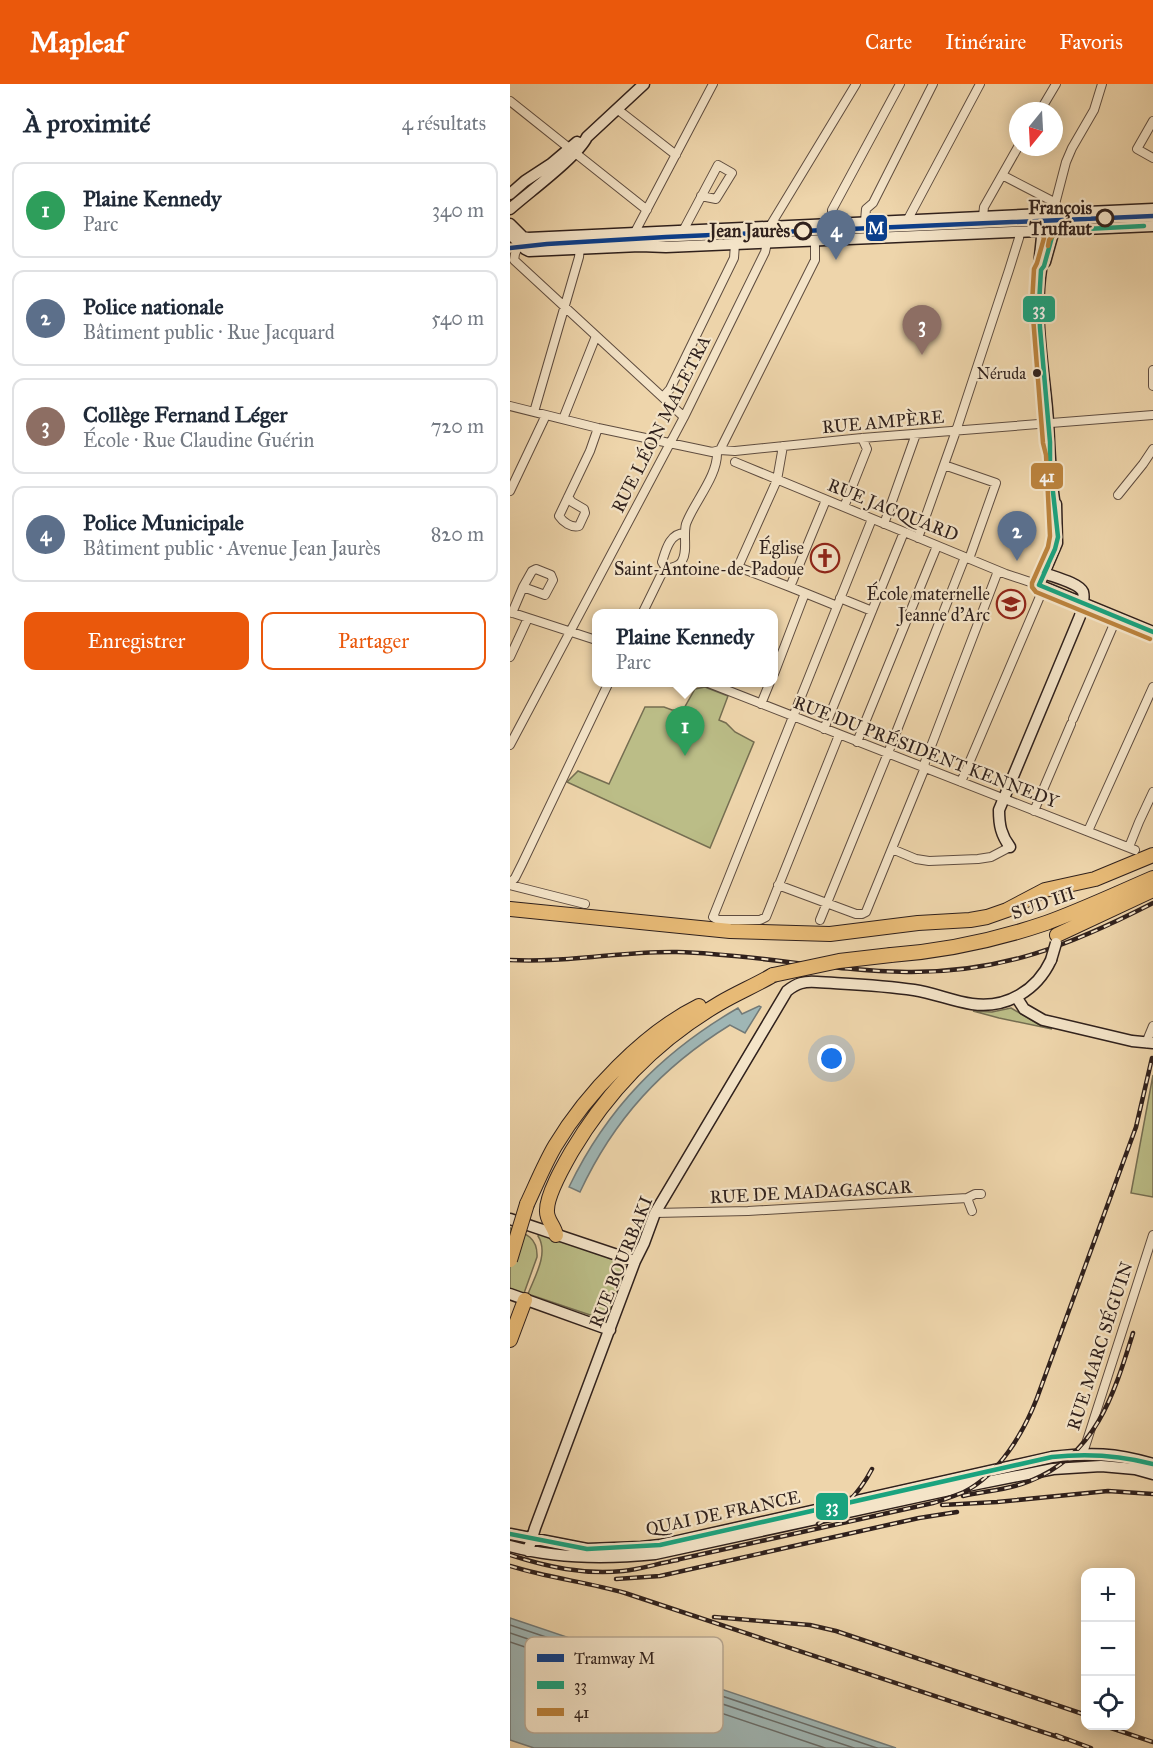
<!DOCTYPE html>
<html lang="fr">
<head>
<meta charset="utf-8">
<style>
  :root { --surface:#fff; --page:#f6f6f7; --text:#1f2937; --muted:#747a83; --line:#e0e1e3; --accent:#ea580c }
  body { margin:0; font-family:"IM FELL Great Primer",serif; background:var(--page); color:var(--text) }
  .controls { position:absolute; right:18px; bottom:18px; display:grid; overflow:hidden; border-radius:12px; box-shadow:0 3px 15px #0003 }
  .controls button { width:54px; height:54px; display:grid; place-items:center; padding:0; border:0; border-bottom:2px solid var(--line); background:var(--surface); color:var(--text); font:30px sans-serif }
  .compass { position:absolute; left:499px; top:18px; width:54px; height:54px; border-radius:50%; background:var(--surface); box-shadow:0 3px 15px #0003; rotate:198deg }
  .you { position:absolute; left:322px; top:975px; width:21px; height:21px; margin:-15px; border:4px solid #fff; border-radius:50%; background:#1a73e8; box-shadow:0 0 0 9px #1a73e833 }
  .badge { display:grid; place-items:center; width:39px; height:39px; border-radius:50%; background:var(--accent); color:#fff; font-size:20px; font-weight:700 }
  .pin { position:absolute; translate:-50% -50px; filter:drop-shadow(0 2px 3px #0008) }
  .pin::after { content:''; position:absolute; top:32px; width:21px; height:18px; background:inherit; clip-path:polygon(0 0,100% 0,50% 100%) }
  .popup { position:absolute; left:82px; top:525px; width:186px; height:78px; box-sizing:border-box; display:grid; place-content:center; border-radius:12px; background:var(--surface); filter:drop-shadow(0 2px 4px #0005); font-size:20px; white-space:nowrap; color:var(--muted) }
  .popup b { font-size:22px; color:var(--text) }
  .popup::after { content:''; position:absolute; left:50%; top:100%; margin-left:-12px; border:12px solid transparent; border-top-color:var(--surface) }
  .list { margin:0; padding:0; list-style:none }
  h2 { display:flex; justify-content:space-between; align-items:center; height:78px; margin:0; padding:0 24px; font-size:26px }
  h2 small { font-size:20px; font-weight:400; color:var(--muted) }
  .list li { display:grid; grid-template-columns:39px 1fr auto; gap:18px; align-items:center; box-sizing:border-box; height:96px; margin:0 12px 12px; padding:0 12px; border:2px solid var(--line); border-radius:12px }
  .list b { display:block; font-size:22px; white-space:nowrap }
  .list p { margin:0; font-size:20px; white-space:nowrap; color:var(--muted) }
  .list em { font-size:20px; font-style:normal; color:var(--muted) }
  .actions { display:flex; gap:12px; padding:18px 24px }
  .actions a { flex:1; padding:14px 0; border:2px solid var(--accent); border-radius:12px; text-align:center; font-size:21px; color:var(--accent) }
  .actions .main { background:var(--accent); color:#fff }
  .icon { flex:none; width:33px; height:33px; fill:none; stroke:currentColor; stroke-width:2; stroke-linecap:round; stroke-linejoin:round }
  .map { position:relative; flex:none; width:643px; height:1664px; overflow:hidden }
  header { display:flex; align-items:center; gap:36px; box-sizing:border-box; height:84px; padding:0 30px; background:var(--accent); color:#fff }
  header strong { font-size:28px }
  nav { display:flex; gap:33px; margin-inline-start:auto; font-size:21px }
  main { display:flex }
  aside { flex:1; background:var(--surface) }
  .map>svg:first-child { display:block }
</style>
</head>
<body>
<header>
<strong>Mapleaf</strong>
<nav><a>Carte</a><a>Itinéraire</a><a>Favoris</a></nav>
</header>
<main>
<aside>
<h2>À proximité<small>4 résultats</small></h2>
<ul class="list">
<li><span class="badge" style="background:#2e9e5b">1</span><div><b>Plaine Kennedy</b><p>Parc</p></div><em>340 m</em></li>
<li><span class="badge" style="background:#5c6f8a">2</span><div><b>Police nationale</b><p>Bâtiment public · Rue Jacquard</p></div><em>540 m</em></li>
<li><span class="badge" style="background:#8d6e63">3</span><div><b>Collège Fernand Léger</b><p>École · Rue Claudine Guérin</p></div><em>720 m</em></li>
<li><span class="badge" style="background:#5c6f8a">4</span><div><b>Police Municipale</b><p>Bâtiment public · Avenue Jean Jaurès</p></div><em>820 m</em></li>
</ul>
<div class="actions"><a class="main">Enregistrer</a><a>Partager</a></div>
</aside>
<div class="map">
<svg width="643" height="1664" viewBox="0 0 643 1664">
  <rect width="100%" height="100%" fill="#eed5ab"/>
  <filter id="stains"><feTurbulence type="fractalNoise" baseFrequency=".00333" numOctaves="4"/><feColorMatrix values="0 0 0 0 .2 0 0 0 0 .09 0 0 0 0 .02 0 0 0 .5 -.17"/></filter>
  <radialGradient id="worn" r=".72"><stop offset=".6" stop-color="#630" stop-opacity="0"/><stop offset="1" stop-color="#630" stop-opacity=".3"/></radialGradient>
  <!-- green -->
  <path fill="#bbbd87" stroke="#756e52" stroke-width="1.5" d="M510,132L511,146L422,150L421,137Z
    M418,137V150L333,154L332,140Z
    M245,147V155L192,157L191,150Z
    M195,603L218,612L209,636L216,639L225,648L244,658L200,764L57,698L68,687L99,700L135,623H154L162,626H173L185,605Z
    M501,924L528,940L542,945L489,934L463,927L482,928Z
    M643,991V1113L621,1109Z
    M0,1144C16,1149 28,1154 27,1173L13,1212L0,1207Z
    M29,1148L113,1177L116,1186L100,1229H97L91,1233H86L18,1210C25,1192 39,1169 28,1152Z"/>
  <!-- water -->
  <path fill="#9fb6b5" stroke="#727a78" stroke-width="1.5" d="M249,922L251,923L235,949L220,941C152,983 104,1035 70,1108L59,1103C97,1024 152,968 228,924L232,930Z
    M0,1534L386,1664H24L0,1656Z"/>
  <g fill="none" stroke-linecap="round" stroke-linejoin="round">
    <!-- shore -->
    <path stroke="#676b68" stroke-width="1.5" d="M0,1541L367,1664
      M0,1549L344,1664
      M0,1558L315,1664"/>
    <!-- street casing -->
    <g stroke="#5f4d40" stroke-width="10">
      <path id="street" d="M0,17L59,64
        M107,25L166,71
        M530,27L546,0
        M643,37L627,65L643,74
        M64,68L137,126
        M492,91L546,119
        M473,132L474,123L508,63
        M398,135L470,0
        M355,137L356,125L363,119L423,0
        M260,142L346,0
        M174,145L208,81L222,89L206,115L191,112
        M538,147L556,78L562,64L584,26L592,0
        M125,148L203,0
        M322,155V126L390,0
        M9,160L5,170L4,176L174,333
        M643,286V302
        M153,313L160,305L224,174L225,160
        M0,322L88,344L202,368L210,366L225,367L352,354L643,331
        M24,328L69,173L70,164
        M53,335L86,252
        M273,362L267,396L228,483L280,503
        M210,366L305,176V156
        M225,378L496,490L529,501
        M434,381L486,399L459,475
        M0,407L36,331
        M608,411L633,380L643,365
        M58,413L62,418L74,425L75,429L69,442C61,444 53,438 49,432L80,367L88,344
        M334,423L357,365L352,354
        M374,440L406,350
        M408,454L446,347L499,186L509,154L510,148
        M156,484L152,478C156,465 160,449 175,449
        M295,509L327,522
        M330,514L362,527
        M0,528L86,556
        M2,529L13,503L35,511L43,496L41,491L26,485L22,487L13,503
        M132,530L153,487C159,482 168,485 172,477C178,467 173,452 176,440C184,418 208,392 207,368
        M0,573L18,534
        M264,590L295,509L280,503L316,416
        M196,598L625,766
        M251,620L260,598
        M563,635L607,533
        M314,645L394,448
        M329,651L256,833L250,836H208L203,833L362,435
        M347,658L427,462
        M0,661L174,333L255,168L257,159
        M451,698L534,503
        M524,727L561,640
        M578,747L643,603
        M619,763L629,738L643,708
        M382,765L406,775L419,777L468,775L481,773L500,763
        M0,799L5,794L12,780L99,598
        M0,801L75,820
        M268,801L346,830H352L356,828L414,686L415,678L488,487
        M310,836L378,669L455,473
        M636,959L643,942
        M457,1114L462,1127
        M145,1129L238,1127L408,1117L457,1114L465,1110H471
        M573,1369L643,1151"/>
    </g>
    <!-- secondary casing -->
    <g stroke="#2f201c" stroke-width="13">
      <path id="secondary" d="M0,110L15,97L41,80L67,58
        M0,125C19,108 67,73 77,53L134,0
        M0,140L13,153L18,154L643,125
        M538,147L532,153L529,182L531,186C524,232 533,280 537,325C540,359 539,393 546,427
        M0,150L15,165L19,167L130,162L156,163L643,142
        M535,178L542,153L538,147
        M546,420L547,459L529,501L643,548
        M500,763C491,751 489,741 489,726L570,532C572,525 575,515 573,508C569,499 544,493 534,489
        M507,914L514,925L533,936L622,957L643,959
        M0,1135L125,1177
        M0,1210L100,1246
        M0,1450L77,1465L131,1463L150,1461L542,1373C581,1368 605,1369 643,1380
        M0,1462C47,1475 96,1475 145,1470L467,1400L543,1385L591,1382L625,1385L643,1390
        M18,1467L25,1444L125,1177L134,1159L145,1129L277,907C287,899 294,897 307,898C339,900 372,901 404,906C424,909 442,917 462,920C497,925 527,906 541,876"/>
    </g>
    <!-- highway casing -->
    <g stroke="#2f201c" stroke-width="16">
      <path id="highway" d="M0,825L220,847L320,850L408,839L460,836L477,833L497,826L535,806L585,795L643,771
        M547,851L643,806
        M381,871C434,867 486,856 536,839C572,826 608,809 643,794
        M17,1120C26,1101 34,1081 45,1062C76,1010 134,949 189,922
        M46,1151C44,1141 36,1136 37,1126C37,1110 54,1081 62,1067C99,1005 148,955 210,919C227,909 246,901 263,891
        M0,1256L15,1216"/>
    </g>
    <!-- street -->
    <use href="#street" stroke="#f4e4c8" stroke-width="8"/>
    <!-- secondary -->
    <use href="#secondary" stroke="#f4e4c8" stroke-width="10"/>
    <!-- highway -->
    <use href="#highway" stroke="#e7ba76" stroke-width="14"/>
    <!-- rail casing -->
    <g stroke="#2f201c" stroke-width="4.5">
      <path id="rail" d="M0,876C56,879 111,867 167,868C244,870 320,887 397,888C492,889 561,861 643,819
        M453,1412C475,1407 499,1406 520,1397C586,1371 604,1310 623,1249
        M432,1421L487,1418L598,1407L643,1410
        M308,1440C331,1428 350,1408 362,1385
        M0,1471C37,1483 74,1491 113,1487C132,1485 149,1479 168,1476
        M161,1477L423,1419C434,1416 444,1412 454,1408C489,1390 513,1350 527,1314L626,1043L642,974
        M0,1482C38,1494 77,1498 115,1509L554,1655
        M106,1495L150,1492L409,1434L447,1428
        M204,1533L300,1541L326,1547L576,1631
        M595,1642L643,1658
        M546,1651L581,1664"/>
    </g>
    <!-- rail -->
    <use href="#rail" stroke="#f4e4c8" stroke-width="2" stroke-dasharray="7" stroke-linecap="butt"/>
    <!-- secondary-bridge casing -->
    <g stroke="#2f201c" stroke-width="13" stroke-linecap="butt">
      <path id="secondary-bridge" d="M541,876L546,859"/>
    </g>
    <!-- highway-bridge casing -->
    <g stroke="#2f201c" stroke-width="16" stroke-linecap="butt">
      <path id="highway-bridge" d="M263,891L329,877L381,871
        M0,1176L17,1120"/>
    </g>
    <!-- secondary-bridge -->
    <use href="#secondary-bridge" stroke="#f4e4c8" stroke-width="10"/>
    <!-- highway-bridge -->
    <use href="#highway-bridge" stroke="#e7ba76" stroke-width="14"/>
    <!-- bus-1 casing -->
    <g stroke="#f4e4c8" stroke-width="9">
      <path id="bus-1" d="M538,481L529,501L643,548
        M534,489L545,465L548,453L540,381V358L530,244L529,220L531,186L534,182L542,153L538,147L634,142
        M0,1450L77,1465L150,1461L542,1373C577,1369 609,1371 643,1380"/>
    </g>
    <!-- bus-2 casing -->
    <g stroke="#f4e4c8" stroke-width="9">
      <path id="bus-2" d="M532,151L534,154L527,179L524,185L522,220L533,359L536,371L540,452L538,463L522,499V503L526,508L640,555
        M538,162L539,156L545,150L549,136L643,133"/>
    </g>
    <!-- bus-1 -->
    <use href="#bus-1" stroke="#1aa37e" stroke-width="4.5"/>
    <!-- bus-2 -->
    <use href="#bus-2" stroke="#bc833d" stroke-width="4.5"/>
    <!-- tram-1 casing -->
    <g stroke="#f4e4c8" stroke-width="9">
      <path id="tram-1" d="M0,164L37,160L156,153L643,132"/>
    </g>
    <!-- tram-1 -->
    <use href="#tram-1" stroke="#0b3e8b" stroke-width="4.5"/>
  </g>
  <!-- icons -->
  <defs>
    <g id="church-ring" transform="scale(1.5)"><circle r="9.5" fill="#f4e4c8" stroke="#8f2418" stroke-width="1.5"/><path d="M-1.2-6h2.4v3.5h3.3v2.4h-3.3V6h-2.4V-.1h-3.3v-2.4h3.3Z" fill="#8f2418"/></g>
    <g id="school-ring" transform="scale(1.5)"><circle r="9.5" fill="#f4e4c8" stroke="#8f2418" stroke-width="1.5"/><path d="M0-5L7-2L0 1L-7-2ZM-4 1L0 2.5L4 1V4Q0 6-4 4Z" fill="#8f2418"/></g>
  </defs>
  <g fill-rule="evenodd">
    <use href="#church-ring" x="315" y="474"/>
    <use href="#school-ring" x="501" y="520"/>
  </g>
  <!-- markers -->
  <g fill="#f4e4c8" stroke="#2f201c" stroke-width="3">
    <circle cx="595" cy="134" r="8"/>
    <circle cx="293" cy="147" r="8"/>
  </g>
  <circle fill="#2f201c" stroke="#f4e4c8" stroke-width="2" cx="527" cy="289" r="5"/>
  <g text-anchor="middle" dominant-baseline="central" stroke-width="4.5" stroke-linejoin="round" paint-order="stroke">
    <!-- bus labels -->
    <g font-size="16" fill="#2f201c" stroke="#f4e4c8" text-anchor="end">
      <text x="516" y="289">Néruda</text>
    </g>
    <!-- stop labels -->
    <g font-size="18" font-weight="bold" fill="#2f201c" stroke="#f4e4c8" text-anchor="end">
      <text x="582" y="124">François<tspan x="582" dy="21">Truffaut</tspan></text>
      <text x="280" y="147">Jean Jaurès</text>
    </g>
    <!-- street labels -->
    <g font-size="18" fill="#2f201c" stroke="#f4e4c8">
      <text transform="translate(373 338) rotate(-5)">RUE AMPÈRE</text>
      <text transform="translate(151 340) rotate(-63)">RUE LÉON MALETRA</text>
      <text transform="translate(383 426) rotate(22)">RUE JACQUARD</text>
      <text transform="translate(416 668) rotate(21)">RUE DU PRÉSIDENT KENNEDY</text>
      <text transform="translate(533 819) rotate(-19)">SUD III</text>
      <text transform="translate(301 1108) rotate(-3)">RUE DE MADAGASCAR</text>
      <text transform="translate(111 1178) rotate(-68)">RUE BOURBAKI</text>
      <text transform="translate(590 1262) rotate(-72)">RUE MARC SÉGUIN</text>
      <text transform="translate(213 1429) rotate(-12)">QUAI DE FRANCE</text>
    </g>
    <!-- poi labels -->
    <g font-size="18" fill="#2f201c" stroke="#f4e4c8" text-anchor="end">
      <text x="294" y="464">Église<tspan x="294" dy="21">Saint-Antoine-de-Padoue</tspan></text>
      <text x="480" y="510">École maternelle<tspan x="480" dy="21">Jeanne d'Arc</tspan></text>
    </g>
  </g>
  <!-- legend -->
  <rect x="15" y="1553" width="198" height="96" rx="9" fill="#f4e4c8" stroke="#b9a994" stroke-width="1.5"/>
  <rect x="27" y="1570" width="27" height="8" fill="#0b3e8b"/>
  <rect x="27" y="1597" width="27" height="8" fill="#1aa37e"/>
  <rect x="27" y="1624" width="27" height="8" fill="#bc833d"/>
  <g font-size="16" fill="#2f201c">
    <text x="64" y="1580">Tramway M</text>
    <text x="64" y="1607">33</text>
    <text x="64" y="1634">41</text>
  </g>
  <g stroke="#f4e4c8" stroke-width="2">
    <rect x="355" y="130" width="23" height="28" rx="6" fill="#0b3e8b"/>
    <rect x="512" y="211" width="34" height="28" rx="6" fill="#1aa37e"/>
    <rect x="520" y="378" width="34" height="28" rx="6" fill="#bc833d"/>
    <rect x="305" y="1408" width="34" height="29" rx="6" fill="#1aa37e"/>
  </g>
  <g font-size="16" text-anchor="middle" font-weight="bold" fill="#fff">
    <text x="366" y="150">M</text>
    <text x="529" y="231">33</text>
    <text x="537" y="398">41</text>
    <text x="322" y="1428">33</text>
  </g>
  <rect width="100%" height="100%" filter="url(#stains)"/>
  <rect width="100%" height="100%" fill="url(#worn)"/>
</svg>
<div class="controls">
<button>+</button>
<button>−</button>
<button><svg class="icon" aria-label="locate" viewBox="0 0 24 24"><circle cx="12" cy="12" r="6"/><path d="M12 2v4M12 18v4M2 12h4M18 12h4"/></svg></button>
</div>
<svg class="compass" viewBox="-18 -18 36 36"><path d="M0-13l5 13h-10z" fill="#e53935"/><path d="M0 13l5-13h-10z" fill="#747a83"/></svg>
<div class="you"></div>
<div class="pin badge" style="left:175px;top:672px;background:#2e9e5b">1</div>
<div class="popup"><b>Plaine Kennedy</b>Parc</div>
<div class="pin badge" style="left:507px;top:477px;background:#5c6f8a">2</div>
<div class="pin badge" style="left:412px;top:271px;background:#8d6e63">3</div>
<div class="pin badge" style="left:326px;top:176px;background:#5c6f8a">4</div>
</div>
</main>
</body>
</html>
